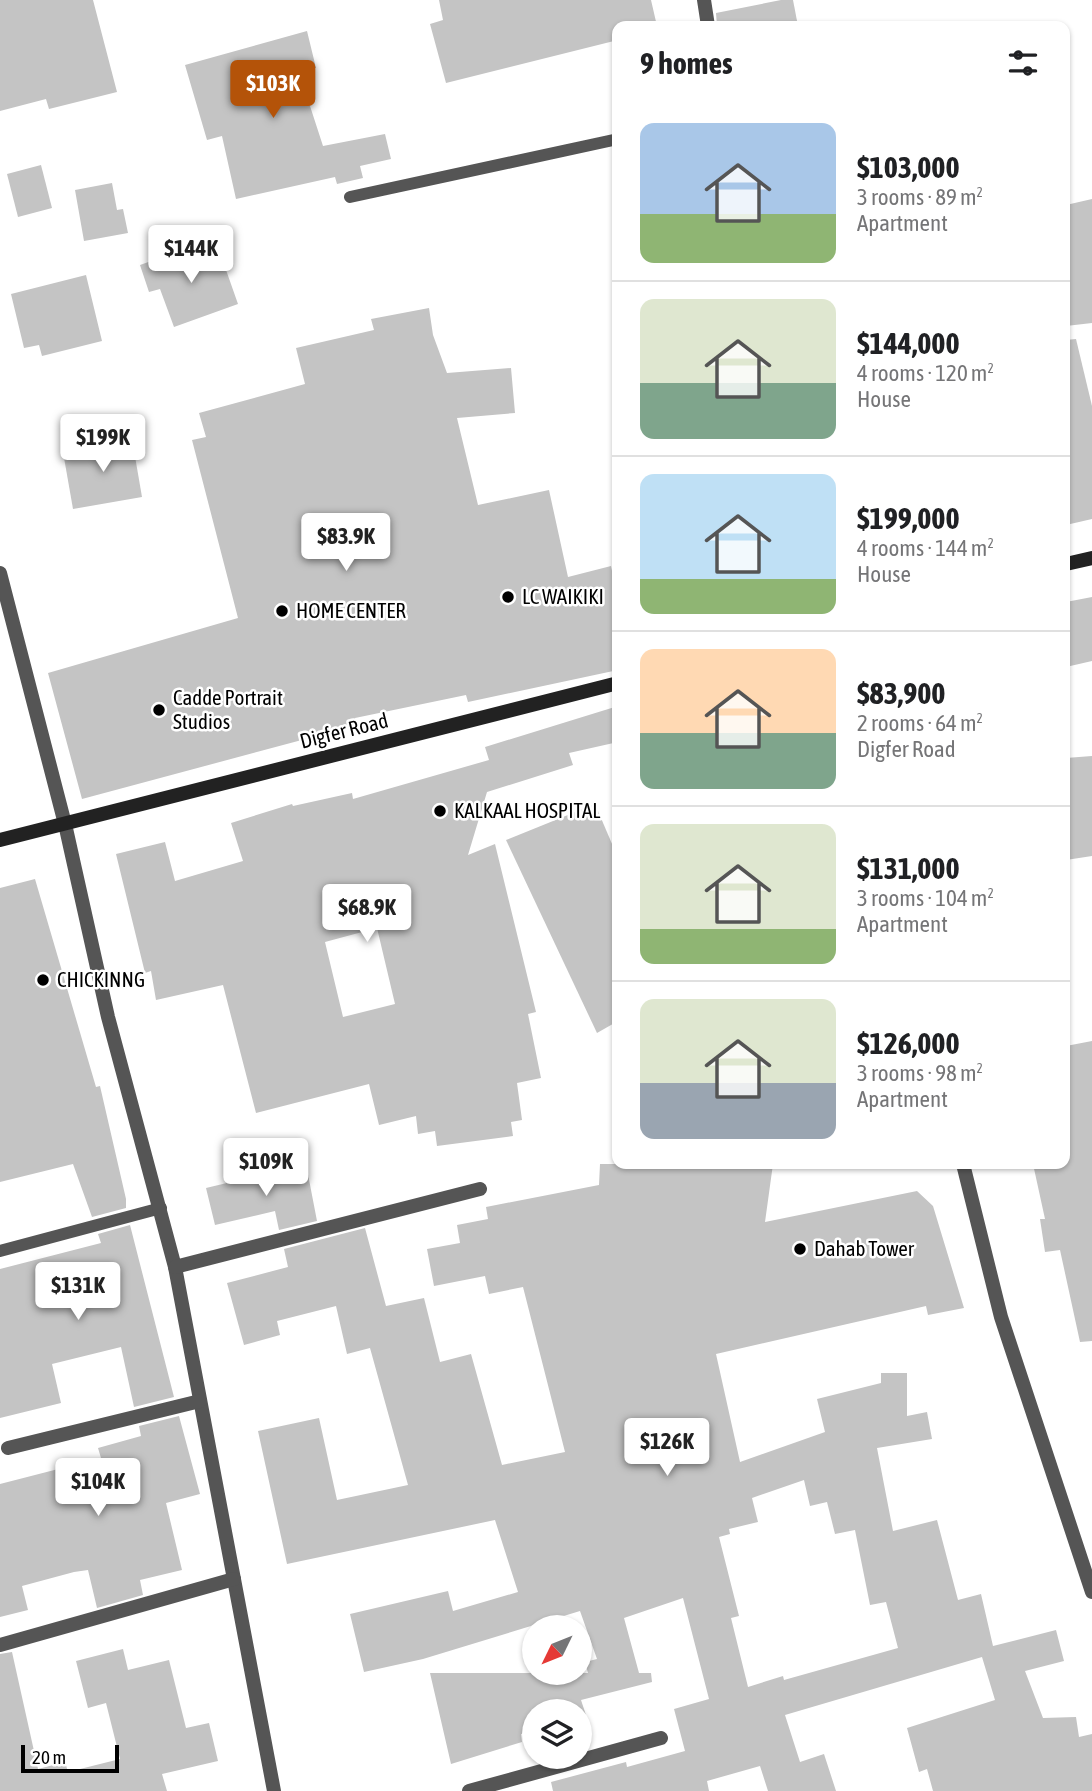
<!DOCTYPE html>
<meta charset="utf-8">
<style>
:root{--surface:#fff;--page:#f6f6f6;--text:#202124;--muted:#757577;--line:#e0e0e0;--accent:#b45309}
body{margin:0;font-family:"Asap Condensed",sans-serif;background:var(--page);color:var(--text);height:100vh;display:flex;flex-direction:column;font-size:26px;white-space:nowrap}
*{box-sizing:border-box;margin:0}
p{font-size:23px;color:var(--muted)}
.icon{flex:none;width:38px;height:38px;fill:none;stroke:currentColor;stroke-width:2;stroke-linecap:round;stroke-linejoin:round}
.map{position:relative;flex:1;overflow:hidden}
.side{position:absolute;left:612px;top:21px;width:458px;height:1148px;display:flex;flex-direction:column;background:var(--surface);border-radius:14px;box-shadow:0 2px 5px #0004}
.side>*{flex:none}
.needle{width:46px;rotate:227deg}
.tools{position:absolute;left:522px;top:1615px;display:grid;gap:14px}
.tools a{display:grid;place-items:center;width:70px;height:70px;border-radius:50%;background:var(--surface);box-shadow:0 2px 5px #0004;font-size:35px}
.scale{position:absolute;left:21px;bottom:18px;width:98px;box-sizing:border-box;padding-left:7px;border:4px solid #000;border-top:0;font-size:19px;line-height:24px;white-space:nowrap;color:#000;-webkit-text-stroke:5px #fff;paint-order:stroke}
.price{position:absolute;translate:-50% -60px;padding:0 16px;border-radius:7px;background:#fff;color:#222;font-size:23px;line-height:46px;filter:drop-shadow(0 2px 4px #0008)}
.price::after{content:'';position:absolute;left:50%;top:42px;width:21px;height:16px;margin-left:-10px;background:inherit;clip-path:polygon(0 0,100% 0,50% 100%)}
.price.current{background:var(--accent);color:#fff}
ul{padding:0;list-style:none}
li{display:flex;align-items:center;gap:21px;height:175px;padding:0 28px}
li+li{border-top:2px solid var(--line)}
li span{display:grid;place-items:center;flex:none;width:196px;height:140px;border-radius:14px;color:#555}
li>.icon{margin-inline-start:auto}
span .icon{width:84px;height:84px;fill:#fffc;stroke-width:1}
li b{font-size:30px}
h2{display:flex;justify-content:space-between;align-items:center;height:84px;padding:0 28px;font-size:30px}
.map>svg:first-child{display:block}
.building{fill:#c4c4c4;fill-rule:evenodd}
.lines{fill:none;stroke-linecap:round;stroke-linejoin:round}
.lane{stroke:#555;stroke-width:12}
.street{stroke:#555;stroke-width:14}
.secondary{stroke:#222;stroke-width:14}
.poi-dot{fill:#000;stroke:#fff;stroke-width:2.5}
.labels{text-anchor:middle;stroke-width:5;stroke-linejoin:round;paint-order:stroke}
.poi-label{font-size:21px;fill:#000;stroke:#fff;text-anchor:start}
.street-label{font-size:21px;fill:#000;stroke:#fff}
</style>
<div class="map">
<svg width="1092" height="1791" viewBox="0 0 1092 1791">
<rect width="100%" height="100%" fill="#fff"/>
<g class="building">
<path d="M0 0H93L117 92 49 109 46 99 0 111Z"/>
<path d="M439 0H651L657 26H618V40L446 83 430 24 443 20Z"/>
<path d="M781 0H793L798 26H717L716 13Z"/>
<path d="M307 31 316 68 298 69 323 146 385 134 391 159 360 166 363 178 337 184 335 177 236 199 222 136 207 140 185 65Z"/>
<path d="M41 165 52 208 18 217 7 174Z"/>
<path d="M112 183 117 210 123 209 128 233 84 241 75 190Z"/>
<path d="M1092 199V323L1066 326V205Z"/>
<path d="M185 249 189 260 219 250 238 304 174 327 160 289 149 292 140 265Z"/>
<path d="M86 275 102 341 42 356 39 345 24 348 11 294Z"/>
<path d="M429 308 433 335 447 373 511 368 515 413 457 418 478 505 549 490 568 577 611 566 618 600V670L468 702 466 695 355 718 356 723 298 741 82 799 48 673 238 618 192 440 206 437 199 413 305 384 296 348 374 330 371 319Z"/>
<path d="M1076 339 1092 406V519L1066 525V340Z"/>
<path d="M132 439 142 497 73 509 63 452Z"/>
<path d="M1092 597V661L1066 667V602Z"/>
<path d="M618 706V742L569 753 573 765 487 792 468 855 495 844 536 1012 528 1014 541 1078 517 1083 522 1120 511 1122 513 1136 437 1146 435 1131 418 1134 416 1116 379 1125 369 1084 256 1113 223 985 156 1000 151 971 145 973 116 854 165 842 175 881 243 861 231 823 292 804 293 806 352 793 353 799 489 760 485 747ZM377 928 395 1004 343 1017 325 942Z"/>
<path d="M1092 756V856L1066 860V758Z"/>
<path d="M595 804 618 858V1021L597 1033 506 840Z"/>
<path d="M35 879 96 1087 100 1086 126 1199V1208L92 1217 73 1164 0 1182V888Z"/>
<path d="M1092 1041V1341L1080 1342 1060 1250 1045 1252 1040 1219H1045L1033 1164H1066V1046Z"/>
<path d="M306 1164 317 1221 279 1230 275 1211 215 1225 206 1188Z"/>
<path d="M600 1164H773L765 1222 917 1191 933 1206 964 1308 928 1315 926 1306 716 1354 740 1462 825 1432 817 1399 881 1383V1373H907V1416L927 1412 932 1439 877 1448 893 1531 937 1520 958 1600 981 1594 993 1646 1056 1630 1064 1661 1025 1671 1043 1718 1076 1717 1079 1737 1092 1734V1791H933L927 1769 919 1772 907 1728 995 1700 982 1657 785 1715 800 1762 824 1754 836 1791H768L760 1766 707 1781 709 1791H553L551 1782 626 1762 627 1767 685 1751 674 1709 709 1699 683 1598 624 1618 639 1673H651L652 1682 581 1700 588 1721 579 1723V1712H534V1732L521 1734 522 1742 451 1764 430 1673H588L585 1662 597 1659 580 1611 423 1659 364 1672 350 1614 448 1591 453 1611 518 1592 495 1520 287 1564 258 1431 319 1418 337 1500 408 1485 370 1348 347 1354 336 1306 277 1321 280 1335 244 1345 227 1283 288 1267 284 1249 365 1228 386 1306 424 1298 440 1362 471 1354 502 1465 565 1452 523 1287 489 1294 485 1276 434 1286 427 1249 460 1243 457 1225 488 1219 486 1207 599 1185ZM804 1480 810 1506 827 1502 835 1534 855 1530 870 1605 886 1602 898 1648 784 1680 783 1676 748 1687 731 1618 739 1616 719 1537 730 1534 729 1529 758 1522 752 1498Z"/>
<path d="M130 1225 174 1397 134 1407 121 1347 52 1364 61 1403 0 1418V1269L101 1243 98 1234Z"/>
<path d="M179 1416 200 1494 166 1503 182 1570 140 1580 143 1595 97 1608 88 1570 74 1572 22 1586 28 1610 0 1617V1484L101 1458 98 1448 141 1436 139 1426Z"/>
<path d="M123 1649 128 1670 169 1660 186 1728 209 1723 218 1761 162 1774 167 1791H0V1654L12 1652 38 1769 65 1762 68 1772 120 1759 106 1703 88 1708 76 1661Z"/>
</g>
<g class="lines">
<g class="lane">
<path d="M350 197 618 139"/>
<path d="M0 1251 161 1208"/>
</g>
<g class="street">
<path d="M704 0 708 26"/>
<path d="M0 573 65 824 108 1017 175 1267 274 1791"/>
<path d="M963 1164 1001 1317 1092 1592"/>
<path d="M175 1267 480 1189"/>
<path d="M8 1448 200 1401"/>
<path d="M0 1645 234 1579"/>
<path d="M469 1791 661 1738"/>
</g>
<g class="secondary">
<path d="M1066 564 1092 558"/>
<path d="M0 840 618 683"/>
</g>
</g>
<g class="poi-dot">
<circle cx="508" cy="597" r="7"/>
<circle cx="282" cy="611" r="7"/>
<circle cx="159" cy="710" r="7"/>
<circle cx="440" cy="811" r="7"/>
<circle cx="43" cy="980" r="7"/>
<circle cx="800" cy="1249" r="7"/>
</g>
<g class="labels">
<g class="poi-label">
<text x="522" y="604">LC WAIKIKI</text>
<text x="296" y="618">HOME CENTER</text>
<text x="173" y="705">Cadde Portrait<tspan x="173" dy="24">Studios</tspan></text>
<text x="454" y="818">KALKAAL HOSPITAL</text>
<text x="57" y="987">CHICKINNG</text>
<text x="814" y="1256">Dahab Tower</text>
</g>
<g class="street-label">
<text transform="translate(344 731) rotate(-14)" y="7">Digfer Road</text>
</g>
</g>
</svg>
<div class="tools">
<a><svg class="needle" viewBox="-14 -14 28 28"><path d="M0-13l5 13h-10z" fill="#e53935"/><path d="M0 13l5-13h-10z" fill="#757577"/></svg></a>
<a><svg class="icon" aria-label="layers" viewBox="0 0 24 24"><path d="M12 4l9 5-9 5-9-5zM3 14l9 5 9-5"/></svg></a>
</div>
<div class="scale">20 m</div>
<b class="price current" style="left:273px;top:120px">$103K</b>
<b class="price" style="left:191px;top:285px">$144K</b>
<b class="price" style="left:103px;top:474px">$199K</b>
<b class="price" style="left:346px;top:573px">$83.9K</b>
<b class="price" style="left:367px;top:944px">$68.9K</b>
<b class="price" style="left:266px;top:1198px">$109K</b>
<b class="price" style="left:78px;top:1322px">$131K</b>
<b class="price" style="left:667px;top:1478px">$126K</b>
<b class="price" style="left:98px;top:1518px">$104K</b>
<section class="side">
<h2>9 homes<svg class="icon" aria-label="filters" viewBox="0 0 24 24"><path d="M4 7h16M4 17h16"/><circle cx="9" cy="7" r="2"/><circle cx="15" cy="17" r="2"/></svg></h2>
<ul>
<li><span style="background:linear-gradient(#a9c7e8 65%,#8fb573 0)"><svg class="icon" aria-label="home" viewBox="0 0 24 24"><path d="M3 11l9-7 9 7M6 9v11h12V9"/></svg></span><div><b>$103,000</b><p>3 rooms · 89 m²</p><p>Apartment</p></div></li>
<li><span style="background:linear-gradient(#dfe7d0 60%,#7fa58c 0)"><svg class="icon" aria-label="home" viewBox="0 0 24 24"><path d="M3 11l9-7 9 7M6 9v11h12V9"/></svg></span><div><b>$144,000</b><p>4 rooms · 120 m²</p><p>House</p></div></li>
<li><span style="background:linear-gradient(#bfe0f5 75%,#8fb573 0)"><svg class="icon" aria-label="home" viewBox="0 0 24 24"><path d="M3 11l9-7 9 7M6 9v11h12V9"/></svg></span><div><b>$199,000</b><p>4 rooms · 144 m²</p><p>House</p></div></li>
<li><span style="background:linear-gradient(#ffd9b3 60%,#7fa58c 0)"><svg class="icon" aria-label="home" viewBox="0 0 24 24"><path d="M3 11l9-7 9 7M6 9v11h12V9"/></svg></span><div><b>$83,900</b><p>2 rooms · 64 m²</p><p>Digfer Road</p></div></li>
<li><span style="background:linear-gradient(#dfe7d0 75%,#8fb573 0)"><svg class="icon" aria-label="home" viewBox="0 0 24 24"><path d="M3 11l9-7 9 7M6 9v11h12V9"/></svg></span><div><b>$131,000</b><p>3 rooms · 104 m²</p><p>Apartment</p></div></li>
<li><span style="background:linear-gradient(#dfe7d0 60%,#9aa5b1 0)"><svg class="icon" aria-label="home" viewBox="0 0 24 24"><path d="M3 11l9-7 9 7M6 9v11h12V9"/></svg></span><div><b>$126,000</b><p>3 rooms · 98 m²</p><p>Apartment</p></div></li>
</ul>
</section>
</div>
